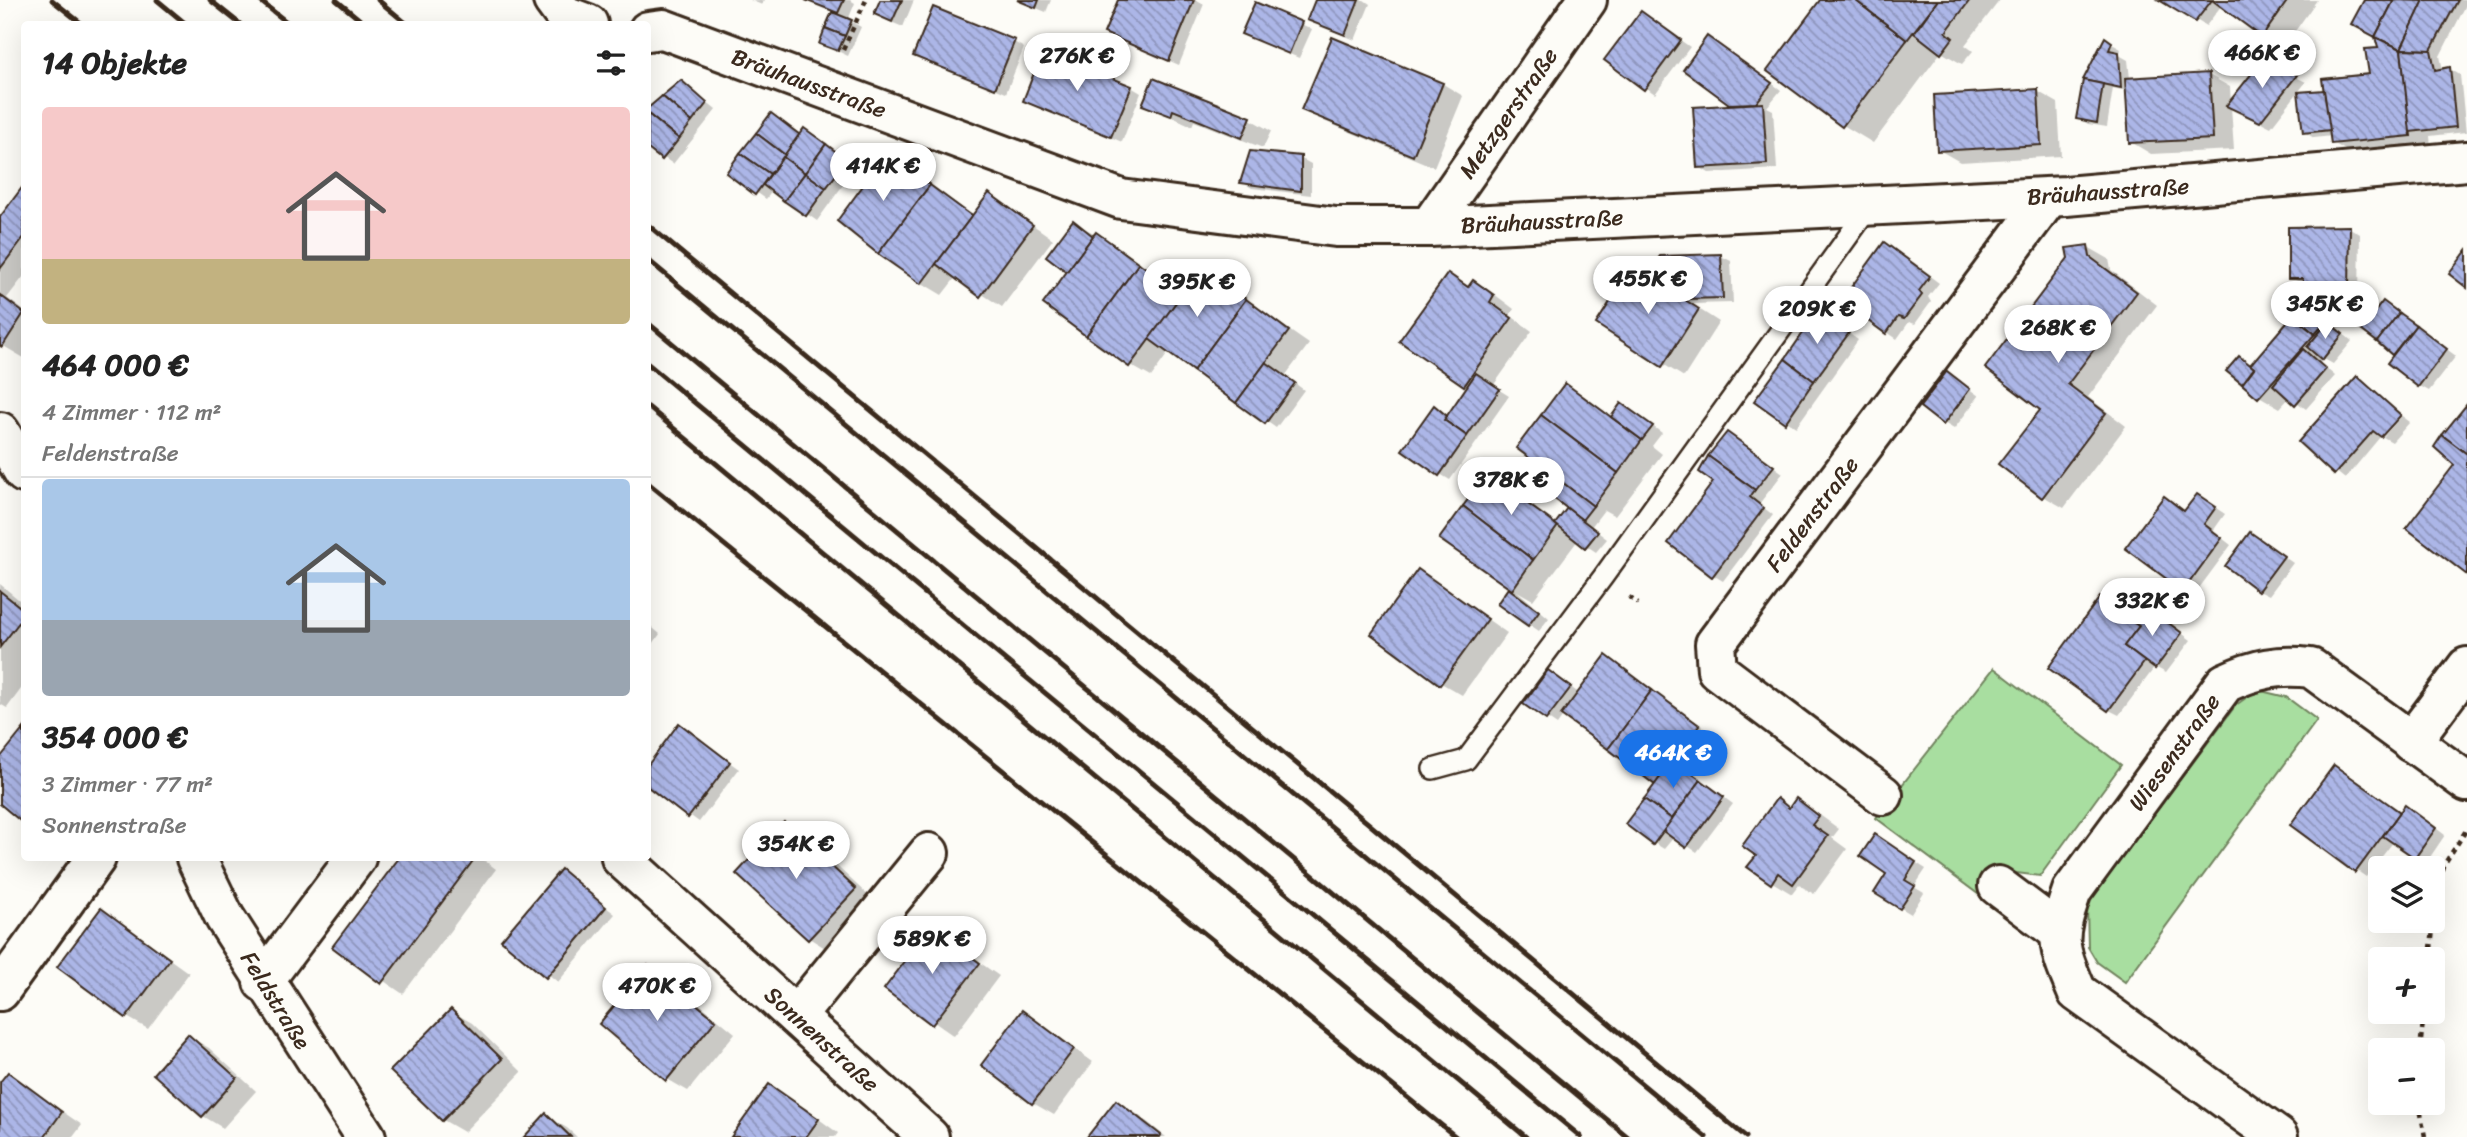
<!DOCTYPE html>
<html lang="de">
<meta charset="utf-8">
<style>
:root{--surface:#fff;--page:#f2f2f2;--text:#222;--muted:#767676;--line:#e0e0e0;--accent:#1a73e8}
body{margin:0;font-family:Sriracha,sans-serif;background:var(--page);color:var(--text);height:100vh;display:flex;flex-direction:column;font-size:26px;white-space:nowrap}
*{box-sizing:border-box;margin:0}
p{font-size:23px;color:var(--muted)}
.icon{flex:none;width:38px;height:38px;fill:none;stroke:currentColor;stroke-width:2;stroke-linecap:round;stroke-linejoin:round}
.map{position:relative;flex:1;overflow:hidden}
.panel{position:absolute;left:21px;top:21px;width:630px;height:840px;display:flex;flex-direction:column;background:var(--surface);border-radius:7px;box-shadow:0 7px 28px #0002}
.panel>*{flex:none}
.fabs{position:absolute;left:2368px;top:856px;display:grid;gap:14px}
.fabs a{display:grid;place-items:center;width:77px;height:77px;border-radius:7px;background:var(--surface);box-shadow:0 7px 28px #0002;font-size:35px}
.price{position:absolute;translate:-50% -60px;padding:0 16px;border-radius:24px;background:#fff;color:#222;font-size:23px;line-height:46px;filter:drop-shadow(0 2px 4px #0008)}
.price::after{content:'';position:absolute;left:50%;top:42px;width:21px;height:16px;margin-left:-10px;background:inherit;clip-path:polygon(0 0,100% 0,50% 100%)}
.price.active{background:var(--accent);color:#fff}
ul{padding:0;list-style:none}
li{display:grid;align-content:center;gap:14px;height:371px;padding:0 21px}
li+li{border-top:2px solid var(--line)}
li span{display:grid;place-items:center;height:217px;border-radius:7px;color:#555}
li>.icon{margin-inline-start:auto}
span .icon{width:126px;height:126px;fill:#fffc;stroke-width:1}
li b{font-size:30px}
h2{display:flex;justify-content:space-between;align-items:center;height:84px;padding:0 21px;font-size:30px}
.map>svg:first-child{display:block}
.green{fill:#a8dea0;stroke:#72845f;stroke-width:2}
.shadow{fill:#0003}
.building{fill:url(#building-back-hatch);stroke:#3b2a1e;stroke-width:2}
.lines{fill:none;stroke-linecap:round;stroke-linejoin:round}
.lane-casing{stroke:#3b2a1e;stroke-width:24}
.street-casing{stroke:#3b2a1e;stroke-width:44}
.path{stroke:#3b2a1e;stroke-width:4.5;stroke-dasharray:5 5;stroke-linecap:butt}
.lane{stroke:#fdfcf7;stroke-width:19}
.street{stroke:#fdfcf7;stroke-width:38}
.rail{stroke:#3b2a1e;stroke-width:5}
.labels{text-anchor:middle;stroke-width:7;stroke-linejoin:round;paint-order:stroke}
.street-label{font-size:23px;fill:#3b2a1e;stroke:#fdfcf7}
</style>
<div class="map">
<svg width="2467" height="1137" viewBox="0 0 2467 1137">
<defs>
<pattern id="building-back-hatch" width="6" height="6" patternUnits="userSpaceOnUse" patternTransform="scale(1.75)"><rect width="6" height="6" fill="#acb6e7"/><path d="M-1 5l2 2M0 0l6 6M5-1l2 2" fill="none" stroke="#8d94bb"/></pattern>
</defs>
<rect width="100%" height="100%" fill="#fdfcf7"/>
<filter id="ink" filterUnits="userSpaceOnUse"><feTurbulence type="fractalNoise" baseFrequency=".0143" numOctaves="2"/><feDisplacementMap in="SourceGraphic" scale="14" xChannelSelector="R" yChannelSelector="G"/><feConvolveMatrix kernelMatrix="1 2 1 2 8 2 1 2 1" color-interpolation-filters="sRGB"/></filter>
<g filter="url(#ink)">
<g class="green">
<path d="M1994 668 2121 765 2040 876 2001 871 1982 897 1876 818Z"/>
<path d="M2257 690 2286 697 2317 720 2125 982 2097 962 2088 947 2087 904 2236 705Z"/>
</g>
<g class="shadow">
<path d="M750 0H764L762 5Z"/>
<path d="M807 0H850L855 3 848 20 861 27 848 56 821 43 834 12Z"/>
<path d="M882 0H914L903 27 886 20Z"/>
<path d="M1017 0H1051L1046 12Z"/>
<path d="M1119 0H1197L1204 4 1179 65 1106 33Z"/>
<path d="M1317 0H1364L1370 4 1355 40 1319 25Z"/>
<path d="M1822 0H2000L1965 45 1973 51 1962 64 1941 52 1873 143 1843 125Z"/>
<path d="M2162 0H2317L2284 47 2221 6 2206 26Z"/>
<path d="M2366 0H2418L2424 3 2426 0H2464L2467 3 2440 56 2443 70 2450 69 2460 75 2466 132 2430 136 2431 147 2354 155 2333 143 2332 136 2314 138 2304 132 2326 91 2371 76 2380 50Z"/>
<path d="M1256 4 1312 29 1299 58 1254 39Z"/>
<path d="M1642 13 1690 47 1655 94 1607 60Z"/>
<path d="M1333 39 1443 84 1463 96 1434 167 1324 121 1304 109Z"/>
<path d="M2105 40 2121 49 2119 55 2128 60 2130 79 2209 75 2230 87 2231 103 2264 61 2306 82 2271 127 2231 107 2234 150 2151 154 2131 142 2128 91 2113 88 2107 127 2088 124 2078 118Z"/>
<path d="M1014 42 1024 48 1006 93 915 55Z"/>
<path d="M1718 44 1781 90 1767 107 1773 110 1777 169 1709 173 1699 167 1733 106 1685 70Z"/>
<path d="M681 82 716 110 673 164 648 147V111Z"/>
<path d="M1131 87 1141 93 1122 142 1025 100Z"/>
<path d="M2037 91 2058 103 2061 156 1960 162 1939 150Z"/>
<path d="M1144 104 1250 119 1271 131 1263 148 1194 121 1192 126Z"/>
<path d="M771 115 801 136H814L856 167 817 221 773 190 766 199 728 172Z"/>
<path d="M888 155 974 216 990 195 1053 239 1002 307 956 277 942 295 922 283Z"/>
<path d="M1300 158 1311 164V195L1252 188 1242 182Z"/>
<path d="M24 188V276L7 298 24 311V358L0 344V220Z"/>
<path d="M1073 222 1117 246 1184 295 1203 270 1309 344 1285 376 1304 390 1276 428 1169 352 1151 377 1130 365 1069 271Z"/>
<path d="M2350 228 2360 234 2359 296 2337 321 2339 324 2336 328 2352 341 2333 364 2324 359 2320 363 2335 376 2306 409 2290 397 2280 408 2259 396 2251 366 2293 318 2303 321 2290 311 2304 294 2305 284 2290 278Z"/>
<path d="M2088 247 2109 259 2111 270 2157 305 2088 397 2126 426 2064 508 2043 496 2042 410Z"/>
<path d="M1895 250 1939 283 1928 297 1931 302 1915 324 1909 322 1897 339 1843 301Z"/>
<path d="M1721 256 1731 261 1733 303 1691 304 1719 322 1684 377 1598 324 1648 277 1660 257Z"/>
<path d="M1449 275 1470 287 1473 282 1494 294 1514 309 1510 315 1532 331 1493 386 1509 396 1450 480 1440 474 1434 408 1449 417 1469 387 1465 385Z"/>
<path d="M2384 303 2456 356 2429 391 2418 385 2395 354 2363 330Z"/>
<path d="M1829 319 1858 340 1796 427 1786 421Z"/>
<path d="M2357 379 2400 413 2345 479 2300 442Z"/>
<path d="M1957 380 1979 396 1954 429 1944 423Z"/>
<path d="M1565 385 1613 417 1632 411 1662 433 1652 446 1662 454 1615 516 1604 510 1591 527 1607 539 1596 552 1578 540 1533 600 1517 591 1549 618 1539 631 1499 604 1511 587 1487 476 1557 524 1569 508 1564 482Z"/>
<path d="M2402 416 2410 422 2392 442 2383 437Z"/>
<path d="M1728 434 1783 473 1759 504 1773 515 1723 581 1713 575 1715 482Z"/>
<path d="M2207 502 2225 514 2213 531 2231 545 2194 595 2128 548Z"/>
<path d="M2260 540 2293 563 2269 595 2259 590Z"/>
<path d="M1419 571 1507 633 1462 695 1441 683Z"/>
<path d="M0 584 24 604V685L7 708 0 704Z"/>
<path d="M2157 615 2191 640 2166 673 2155 667 2119 715 2109 710 2135 624Z"/>
<path d="M648 624 660 634 648 651Z"/>
<path d="M1606 658 1719 738 1692 774 1733 804 1697 852 1674 837 1664 849 1654 843 1657 784 1564 715 1557 725 1525 703 1558 678 1580 694Z"/>
<path d="M679 726 739 769 699 822 648 785V768Z"/>
<path d="M24 730V822L0 802V760Z"/>
<path d="M2344 773 2401 814 2416 813 2445 835 2426 863 2394 841 2366 877 2292 825Z"/>
<path d="M1777 800 1791 808 1796 801 1817 813 1839 829 1832 838 1847 849 1814 894 1799 885 1792 894 1772 882Z"/>
<path d="M785 825 806 837 875 902 830 951 809 938Z"/>
<path d="M1885 843 1926 869 1914 887 1924 893 1911 914 1901 908 1888 873Z"/>
<path d="M401 858H481L496 869 403 994 334 947Z"/>
<path d="M561 872 615 914 558 982 504 940Z"/>
<path d="M101 910 189 973 148 1029 127 1017Z"/>
<path d="M932 929 999 976 954 1036 887 989Z"/>
<path d="M649 967 669 979 735 1033 688 1091 667 1079Z"/>
<path d="M451 1011 472 1023 522 1072 464 1132 443 1120Z"/>
<path d="M1023 1012 1093 1062 1054 1115 1033 1103Z"/>
<path d="M188 1036 209 1048 256 1091 223 1128 203 1116Z"/>
<path d="M8 1074 82 1125 73 1137H0V1085Z"/>
<path d="M770 1086 790 1098 838 1133 835 1137H733Z"/>
<path d="M1116 1102 1137 1114 1166 1137H1089Z"/>
<path d="M546 1116 567 1128 577 1137H527Z"/>
</g>
<g class="building">
<path d="M805 0H844L838 13Z"/>
<path d="M880 0H902L892 22 874 14Z"/>
<path d="M1017 0H1039L1036 8Z"/>
<path d="M1118 0H1194L1169 61 1104 33Z"/>
<path d="M1315 0H1359L1345 35 1307 20Z"/>
<path d="M1820 0H1855L1907 40 1842 127 1767 71Z"/>
<path d="M1855 0H1938L1907 40Z"/>
<path d="M1938 0H1970L1946 32 1953 38 1941 54 1914 33Z"/>
<path d="M2159 0H2212L2195 22Z"/>
<path d="M2212 0H2288L2262 37Z"/>
<path d="M2364 0H2394L2375 37 2351 24Z"/>
<path d="M2394 0 2424 1 2401 49 2375 37Z"/>
<path d="M2458 0 2431 50 2401 49 2424 0Z"/>
<path d="M1255 2 1302 22 1289 54 1241 34Z"/>
<path d="M933 7 1015 40 995 89 913 56Z"/>
<path d="M1641 11 1681 40 1644 90 1604 60Z"/>
<path d="M832 12 852 20 845 36 825 28Z"/>
<path d="M825 28 845 36 838 51 819 44Z"/>
<path d="M1707 36 1772 83 1756 103 1729 104 1683 70Z"/>
<path d="M1332 37 1443 83 1413 156 1301 110Z"/>
<path d="M2105 37 2112 42 2109 50 2119 52 2121 88 2083 80Z"/>
<path d="M2375 37 2401 49 2411 136 2331 144 2322 79 2369 74 2365 49 2378 48Z"/>
<path d="M2401 49 2431 50 2435 70 2450 67 2456 127 2410 132Z"/>
<path d="M1043 50 1132 86 1111 137 1023 101Z"/>
<path d="M2264 58 2297 75 2260 122 2226 106Z"/>
<path d="M2209 73 2213 139 2129 143 2125 78Z"/>
<path d="M1153 78 1251 117 1242 138 1173 110 1171 116 1142 105Z"/>
<path d="M681 80 707 103 692 122 662 96Z"/>
<path d="M2083 80 2103 84 2097 123 2076 119Z"/>
<path d="M2038 89 2041 145 1937 151 1934 95Z"/>
<path d="M2324 90 2330 130 2303 133 2298 92Z"/>
<path d="M662 96 692 122 679 139 648 114V108Z"/>
<path d="M1763 103 1767 164 1697 168 1693 107Z"/>
<path d="M771 113 800 135 785 155 756 133Z"/>
<path d="M648 114 679 139 662 160 648 149Z"/>
<path d="M804 128 826 144 805 173 783 157Z"/>
<path d="M756 133 785 155 770 174 740 153Z"/>
<path d="M826 144 847 160 826 188 805 173Z"/>
<path d="M1250 151 1301 156V191L1240 183Z"/>
<path d="M740 153 770 174 755 195 726 173Z"/>
<path d="M887 153 930 185 878 254 837 221Z"/>
<path d="M783 157 805 173 784 201 763 185Z"/>
<path d="M805 173 826 188 806 216 784 201Z"/>
<path d="M24 185V237L0 269V217Z"/>
<path d="M930 185 972 216 921 284 878 254Z"/>
<path d="M989 193 1033 225 980 297 936 264Z"/>
<path d="M1073 220 1093 236 1067 272 1046 256Z"/>
<path d="M2350 226 2349 290 2328 314 2303 294V279H2288V227Z"/>
<path d="M1096 232 1139 263 1086 336 1043 304Z"/>
<path d="M1884 242 1930 276 1919 291 1922 295 1904 319 1898 317 1886 334 1841 301Z"/>
<path d="M2088 245 2090 257 2137 292 2068 384 2106 413 2042 498 1998 464 2040 410 1985 368 2068 258 2066 248Z"/>
<path d="M2467 250V288L2449 274Z"/>
<path d="M1721 254 1723 298 1685 299 1647 275 1660 256Z"/>
<path d="M1139 263 1182 295 1129 367 1086 336Z"/>
<path d="M1633 266 1699 309 1662 367 1596 324Z"/>
<path d="M1202 267 1246 299 1193 371 1149 339Z"/>
<path d="M1448 273 1468 287 1473 280 1494 295 1490 302 1512 318 1464 386 1399 341Z"/>
<path d="M2303 294 2330 317 2315 334 2288 311Z"/>
<path d="M0 295 24 313 2 347 0 346Z"/>
<path d="M1246 299 1289 331 1236 403 1193 371Z"/>
<path d="M2383 301 2399 313 2377 342 2361 330Z"/>
<path d="M1819 310 1849 333 1814 381 1785 359Z"/>
<path d="M2399 313 2416 325 2392 355 2377 342Z"/>
<path d="M2292 316 2315 334 2258 398 2242 384 2254 368 2250 365Z"/>
<path d="M2328 322 2343 334 2322 360 2307 347Z"/>
<path d="M2416 325 2447 349 2418 387 2387 363Z"/>
<path d="M2303 349 2326 369 2295 405 2273 385Z"/>
<path d="M2239 356 2254 368 2242 384 2226 371Z"/>
<path d="M1785 359 1814 381 1785 423 1754 401Z"/>
<path d="M1266 362 1295 383 1265 424 1236 403Z"/>
<path d="M1947 371 1970 389 1943 425 1920 407Z"/>
<path d="M1476 373 1500 389 1467 436 1444 420Z"/>
<path d="M2357 376 2401 415 2381 437 2373 431 2334 475 2298 442Z"/>
<path d="M1565 383 1642 440 1618 473 1541 415Z"/>
<path d="M1621 403 1653 426 1642 440 1611 417Z"/>
<path d="M2467 404V454L2442 435Z"/>
<path d="M1434 405 1447 416 1444 420 1467 436 1439 476 1402 450Z"/>
<path d="M1541 415 1618 473 1593 506 1516 448Z"/>
<path d="M1727 432 1774 466 1755 490 1708 456Z"/>
<path d="M2442 435 2467 454V575L2406 528 2454 465 2434 447Z"/>
<path d="M1708 456 1755 490 1750 497 1764 508 1712 577 1668 543 1713 482 1699 472Z"/>
<path d="M1487 474 1558 526 1533 560 1463 506Z"/>
<path d="M1562 482 1593 506 1582 520 1551 496Z"/>
<path d="M2197 494 2216 507 2204 524 2222 538 2183 591 2125 548 2164 496 2184 511Z"/>
<path d="M1463 506 1533 560 1512 590 1439 539Z"/>
<path d="M1567 508 1598 532 1585 548 1555 524Z"/>
<path d="M2250 532 2284 556 2258 591 2225 566Z"/>
<path d="M1418 569 1488 619 1440 685 1371 634Z"/>
<path d="M1508 588 1539 611 1528 626 1497 604Z"/>
<path d="M0 591 24 610V616L0 647Z"/>
<path d="M2100 597 2139 626 2124 646 2145 661 2108 711 2048 668Z"/>
<path d="M2146 606 2182 633 2155 669 2124 646 2139 626 2134 623Z"/>
<path d="M1606 655 1652 690 1608 749 1561 715Z"/>
<path d="M1548 670 1571 687 1546 720 1523 704Z"/>
<path d="M1652 690 1699 725 1655 785 1608 749Z"/>
<path d="M679 723 730 762 688 818 648 787V765Z"/>
<path d="M24 728V824L0 804V758Z"/>
<path d="M1673 760 1701 780 1672 819 1644 799Z"/>
<path d="M2334 765 2400 812 2355 873 2290 825Z"/>
<path d="M1701 780 1724 797 1686 848 1663 831Z"/>
<path d="M1777 798 1789 808 1796 798 1819 816 1812 825 1828 836 1793 884 1778 873 1771 884 1747 867 1756 856 1742 846Z"/>
<path d="M1644 799 1672 819 1653 845 1625 824Z"/>
<path d="M2405 805 2436 828 2415 858 2383 836Z"/>
<path d="M784 822 856 889 808 940 736 874Z"/>
<path d="M1875 834 1916 862 1905 880 1915 886 1900 909 1874 893 1886 874 1860 856Z"/>
<path d="M399 858H475L381 984 332 947Z"/>
<path d="M561 869 606 907 546 978 501 940Z"/>
<path d="M101 908 170 959 126 1018 57 967Z"/>
<path d="M931 927 980 963 932 1025 884 989Z"/>
<path d="M648 965 716 1020 666 1081 599 1024Z"/>
<path d="M451 1009 502 1059 442 1121 390 1071Z"/>
<path d="M1022 1010 1074 1049 1032 1104 981 1065Z"/>
<path d="M188 1034 237 1078 202 1117 153 1074Z"/>
<path d="M8 1072 62 1112 44 1137H0V1082Z"/>
<path d="M769 1084 819 1119 806 1137H731Z"/>
<path d="M1116 1100 1161 1135 1160 1137H1087Z"/>
<path d="M546 1113 571 1137H524Z"/>
</g>
<g class="lines">
<defs>
<path id="lane" d="M1433 769 1466 760 1603 577 1870 206"/>
<g id="street">
<path d="M553 0 564 15 588 24"/>
<path d="M648 31 663 29 1121 199 1336 227H1429L2066 196 2467 161"/>
<path d="M1429 227 1587 0"/>
<path d="M0 432 24 473"/>
<path d="M2411 742 2467 667"/>
<path d="M1883 795 1717 670 1715 644 2049 197"/>
<path d="M196 858 225 918 366 1137"/>
<path d="M621 858 929 1137"/>
<path d="M1998 886 2058 931"/>
<path d="M263 982 356 858"/>
<path d="M0 991 96 858"/>
<path d="M796 1016 929 853"/>
<path d="M2278 1137 2077 992C2057 945 2055 940 2072 891L2225 683C2255 669 2278 664 2311 668L2467 782"/>
</g>
</defs>
<use href="#lane" class="lane-casing"/>
<use href="#street" class="street-casing"/>
<g class="path">
<path d="M843 50 866 0"/>
<path d="M1629 597 1638 604"/>
<path d="M2430 959 2437 888 2445 863 2467 829"/>
<path d="M2420 1050 2424 1012"/>
<path d="M2419 1102 2425 1137"/>
</g>
<use href="#lane" class="lane"/>
<use href="#street" class="street"/>
<g class="rail">
<path d="M52 0 82 24"/>
<path d="M157 0 186 24"/>
<path d="M210 0 240 24"/>
<path d="M259 0 289 24"/>
<path d="M336 0 365 24"/>
<path d="M378 0 407 24"/>
<path d="M648 225 1746 1137"/>
<path d="M648 260 1706 1137"/>
<path d="M648 323 1628 1137"/>
<path d="M648 364 1581 1137"/>
<path d="M648 407 1526 1137"/>
<path d="M648 483 1456 1137"/>
</g>
</g>
</g>
<g class="labels">
<g class="street-label">
<text transform="translate(809 83) rotate(20)" y="8">Bräuhausstraße</text>
<text transform="translate(1508 113) rotate(-55)" y="8">Metzgerstraße</text>
<text transform="translate(2108 191) rotate(-4)" y="8">Bräuhausstraße</text>
<text transform="translate(1542 221) rotate(-3)" y="8">Bräuhausstraße</text>
<text transform="translate(1812 514) rotate(-53)" y="8">Feldenstraße</text>
<text transform="translate(2174 752) rotate(-54)" y="8">Wiesenstraße</text>
<text transform="translate(276 1000) rotate(58)" y="8">Feldstraße</text>
<text transform="translate(822 1039) rotate(42)" y="8">Sonnenstraße</text>
</g>
</g>
</svg>
<div class="fabs">
<a><svg class="icon" aria-label="layers" viewBox="0 0 24 24"><path d="M12 4l9 5-9 5-9-5zM3 14l9 5 9-5"/></svg></a>
<a>+</a>
<a>−</a>
</div>
<b class="price" style="left:2262px;top:90px">466K €</b>
<b class="price" style="left:1077px;top:93px">276K €</b>
<b class="price" style="left:883px;top:203px">414K €</b>
<b class="price" style="left:1648px;top:316px">455K €</b>
<b class="price" style="left:1197px;top:319px">395K €</b>
<b class="price" style="left:2325px;top:341px">345K €</b>
<b class="price" style="left:1817px;top:346px">209K €</b>
<b class="price" style="left:2058px;top:365px">268K €</b>
<b class="price" style="left:1511px;top:517px">378K €</b>
<b class="price" style="left:2152px;top:638px">332K €</b>
<b class="price active" style="left:1673px;top:790px">464K €</b>
<b class="price" style="left:796px;top:881px">354K €</b>
<b class="price" style="left:932px;top:976px">589K €</b>
<b class="price" style="left:657px;top:1023px">470K €</b>
<section class="panel">
<h2>14 Objekte<svg class="icon" aria-label="filters" viewBox="0 0 24 24"><path d="M4 7h16M4 17h16"/><circle cx="9" cy="7" r="2"/><circle cx="15" cy="17" r="2"/></svg></h2>
<ul>
<li><span style="background:linear-gradient(#f6c9c9 70%,#c2b280 0)"><svg class="icon" aria-label="home" viewBox="0 0 24 24"><path d="M3 11l9-7 9 7M6 9v11h12V9"/></svg></span><div><b>464 000 €</b><p>4 Zimmer · 112 m²</p><p>Feldenstraße</p></div></li>
<li><span style="background:linear-gradient(#a9c7e8 65%,#9aa5b1 0)"><svg class="icon" aria-label="home" viewBox="0 0 24 24"><path d="M3 11l9-7 9 7M6 9v11h12V9"/></svg></span><div><b>354 000 €</b><p>3 Zimmer · 77 m²</p><p>Sonnenstraße</p></div></li>
</ul>
</section>
</div>
